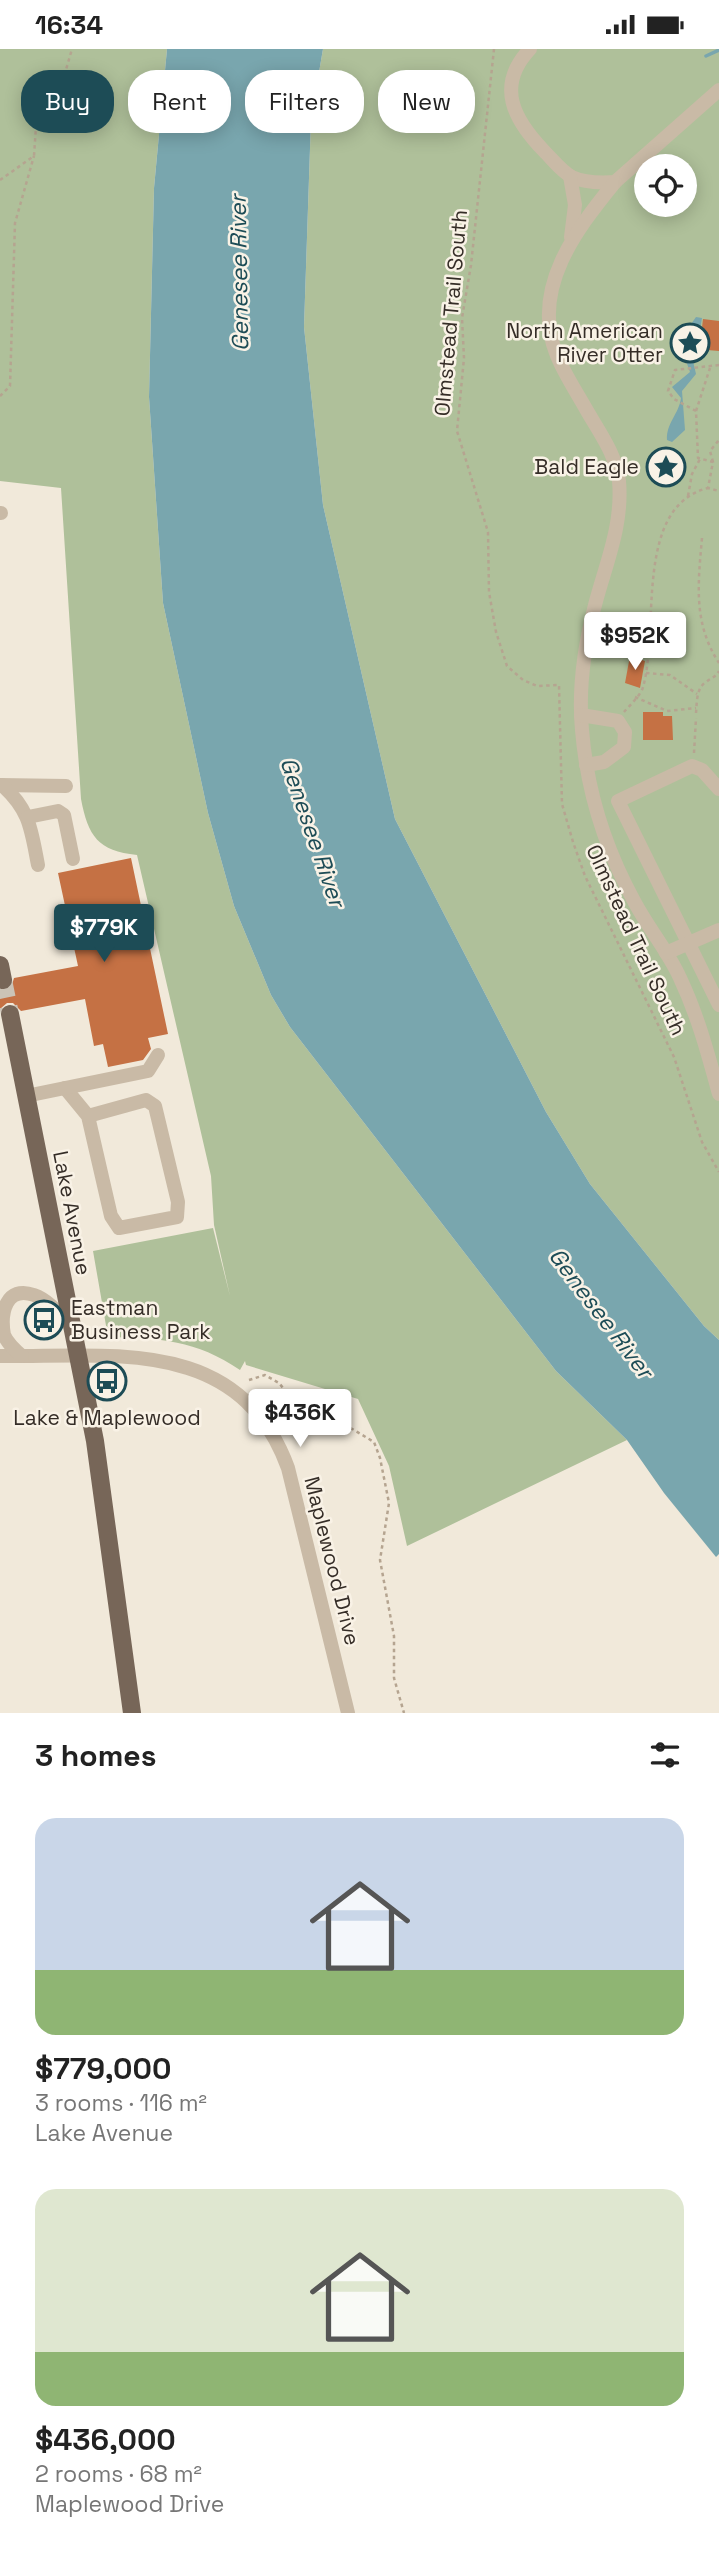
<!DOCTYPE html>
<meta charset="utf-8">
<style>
:root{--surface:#fff;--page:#f6f6f6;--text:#222;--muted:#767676;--accent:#1d4c56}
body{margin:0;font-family:"Space Grotesk",sans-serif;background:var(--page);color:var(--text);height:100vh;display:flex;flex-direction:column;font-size:26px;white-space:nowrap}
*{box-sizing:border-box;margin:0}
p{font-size:23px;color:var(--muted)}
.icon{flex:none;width:38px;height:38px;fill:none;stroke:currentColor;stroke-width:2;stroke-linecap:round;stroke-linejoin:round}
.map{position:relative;height:1664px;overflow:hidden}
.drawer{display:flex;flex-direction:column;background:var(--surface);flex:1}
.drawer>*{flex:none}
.hud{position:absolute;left:21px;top:21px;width:677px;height:63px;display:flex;gap:14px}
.buttons{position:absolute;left:634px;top:105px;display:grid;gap:14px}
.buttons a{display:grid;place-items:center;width:63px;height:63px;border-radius:50%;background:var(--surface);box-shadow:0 4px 18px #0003;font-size:35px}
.price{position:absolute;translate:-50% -60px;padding:0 16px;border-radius:7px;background:#fff;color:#222;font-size:23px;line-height:46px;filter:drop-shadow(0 2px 4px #0008)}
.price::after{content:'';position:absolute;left:50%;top:42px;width:21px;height:16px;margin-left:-10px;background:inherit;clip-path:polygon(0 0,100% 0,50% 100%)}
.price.selected{background:var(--accent);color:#fff}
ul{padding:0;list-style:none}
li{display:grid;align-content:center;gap:14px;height:371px;padding:0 35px}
li span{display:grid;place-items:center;height:217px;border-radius:21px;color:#555}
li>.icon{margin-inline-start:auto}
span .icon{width:126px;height:126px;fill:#fffc;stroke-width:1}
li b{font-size:30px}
h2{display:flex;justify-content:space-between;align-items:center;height:84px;padding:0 35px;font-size:30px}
.tag{padding:0 24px;border-radius:28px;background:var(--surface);box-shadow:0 4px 18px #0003;font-size:24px;line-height:63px}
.tag.selected{background:var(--accent);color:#fff}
.status{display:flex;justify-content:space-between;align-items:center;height:49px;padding:0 35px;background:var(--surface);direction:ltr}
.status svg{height:19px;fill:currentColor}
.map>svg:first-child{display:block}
.green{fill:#afc09a;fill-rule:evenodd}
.water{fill:#79a6ae}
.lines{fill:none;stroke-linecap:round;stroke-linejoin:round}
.stream{stroke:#79a6ae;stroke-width:3.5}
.building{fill:#c57144}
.major-tunnel{stroke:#cbc3b6;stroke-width:18;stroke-dasharray:18 9;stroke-linecap:butt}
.path{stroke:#b5a490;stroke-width:2.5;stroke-dasharray:3.5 3.5;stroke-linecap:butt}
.minor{stroke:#c9baa6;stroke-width:14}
.major{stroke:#776658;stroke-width:18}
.labels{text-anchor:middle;stroke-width:5;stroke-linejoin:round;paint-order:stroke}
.street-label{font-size:21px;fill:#352d27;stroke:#f9f2e6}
.poi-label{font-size:21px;fill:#352d27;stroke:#f9f2e6;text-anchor:end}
.water-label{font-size:23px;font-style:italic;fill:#1d4c56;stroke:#f9f2e6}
</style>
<div class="status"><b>16:34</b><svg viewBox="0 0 49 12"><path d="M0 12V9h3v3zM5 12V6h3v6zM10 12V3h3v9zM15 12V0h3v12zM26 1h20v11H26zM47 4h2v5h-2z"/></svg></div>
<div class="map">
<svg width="719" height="1664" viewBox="0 0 719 1664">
<rect width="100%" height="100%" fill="#f1e9da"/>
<g class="green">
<path d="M0 0H167L154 139 149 348 163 554 208 764 234 857 271 946 290 978 556 1322 627 1391 407 1497 389 1417 358 1350 246 1316 245 1312 240 1321C196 1291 160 1289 108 1288L93 1202 213 1179 230 1247 214 1176 211 1127 137 806C98 802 88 787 81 750L61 439 0 432Z"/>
<path d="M323 0H719V1291L704 1277 590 1135 546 1063 395 770 323 456 304 278 311 70ZM646 117H684V156H646Z"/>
</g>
<g class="water">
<path d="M167 0H323L311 70 304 278 323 456 395 770 546 1063 590 1135 704 1277 719 1291V1505L716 1508 664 1444 627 1391 556 1322 290 978 271 946 234 857 208 764 163 554 149 348 154 139Z"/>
<path d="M696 268 702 269 698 293 690 299 696 325 682 342 685 381 672 393 667 391C666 374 679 365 681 349L672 338 690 323 685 309 677 308 679 300 688 292 682 288Z"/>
</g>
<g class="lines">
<path class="stream" d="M706 7 719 1"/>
</g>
<g class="building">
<path d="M703 270 719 272V302L707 301 705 288 701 287Z"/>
<path d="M630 607 645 612 640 639 625 634Z"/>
<path d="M643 663H663V667H672L673 691H643Z"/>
<path d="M131 809 168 985 148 989 151 1000 143 1011 108 1018 103 995 94 997 85 950 21 962 13 954H7L0 960V942L11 939 14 929 78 917 58 824Z"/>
</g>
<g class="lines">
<path class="major-tunnel" d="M3 931 10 965"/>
<g class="path">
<path d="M494 0 471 216 462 269 464 309 457 382 488 483 489 543 496 583 507 617 523 631 537 637 559 636 562 755 573 793 585 827 674 1008 702 1093 719 1123"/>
<path d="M0 131 34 107 37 62 61 38 72 0"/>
<path d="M719 316 675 321 668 342 674 350 696 362 698 409 713 413 708 439 719 442"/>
<path d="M0 347 10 337 15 174 34 107"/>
<path d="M696 362 710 319"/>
<path d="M713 413 710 402 719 391"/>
<path d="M688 447 692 425 700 410"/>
<path d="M702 489C698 535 693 574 719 614"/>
<path d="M646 624 670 626 697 645"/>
<path d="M635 648 667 662 696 659"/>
<path d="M624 663C630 656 641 646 643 638 660 580 633 458 708 439"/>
<path d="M696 664C697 654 696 639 706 633 712 628 715 629 719 622"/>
<path d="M694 704 696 669"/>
<path d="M249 1331 265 1326 279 1334 293 1351 339 1372 374 1393 380 1409 389 1454 380 1511 394 1587V1629L404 1664"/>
</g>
<g class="minor">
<path d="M530 0C495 37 514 71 544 102 553 111 562 123 572 128 585 134 601 134 615 133L719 41"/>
<path d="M570 127 575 156 571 188"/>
<path d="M615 133C576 181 531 239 556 304 563 323 576 342 586 360 599 383 616 405 619 432 623 476 606 514 595 556 584 598 578 638 582 681 587 742 605 799 634 852 648 879 668 902 680 929 698 967 708 1005 719 1045"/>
<path d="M0 464H1"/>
<path d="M581 666 618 672 625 683 624 698 604 713 586 716"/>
<path d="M0 736 66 737"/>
<path d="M2 736C30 761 31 780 38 816"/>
<path d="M719 740 702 721 692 717 618 752 719 956"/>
<path d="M28 768 58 762 64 766 73 810"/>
<path d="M666 904 719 881"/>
<path d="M65 1039 88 1067 111 1167 119 1179 177 1168 178 1153 155 1057 146 1051 88 1067"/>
<path d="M26 1047 148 1022 158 1006"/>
<path d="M0 1307C114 1308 240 1287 288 1419L348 1664"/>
<path d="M22 1307C15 1301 8 1295 4 1286 0 1264 6 1236 34 1246 49 1251 61 1267 72 1278"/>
</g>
<g class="major">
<path d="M0 916 3 931"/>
<path d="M10 965 95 1392 132 1664"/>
</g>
</g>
<defs>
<symbol id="sight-ring" viewBox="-11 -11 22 22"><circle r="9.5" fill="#f9f2e6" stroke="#1d4c56" stroke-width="1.5"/><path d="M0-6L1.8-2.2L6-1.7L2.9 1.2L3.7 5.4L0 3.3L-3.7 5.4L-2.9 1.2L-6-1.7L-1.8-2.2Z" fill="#1d4c56"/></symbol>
<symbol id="bus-ring" viewBox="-11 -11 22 22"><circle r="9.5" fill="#f9f2e6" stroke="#1d4c56" stroke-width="1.5"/><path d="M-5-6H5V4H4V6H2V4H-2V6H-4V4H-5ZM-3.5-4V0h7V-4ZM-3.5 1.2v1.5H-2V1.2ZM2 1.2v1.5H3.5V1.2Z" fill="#1d4c56"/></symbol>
</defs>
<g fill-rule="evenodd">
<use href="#sight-ring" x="668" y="272" width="44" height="44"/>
<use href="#sight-ring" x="644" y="396" width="44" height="44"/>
<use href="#bus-ring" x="22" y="1249" width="44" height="44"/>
<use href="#bus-ring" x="85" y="1310" width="44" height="44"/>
</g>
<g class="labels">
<g class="street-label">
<text transform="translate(451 264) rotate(-85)" y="7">Olmstead Trail South</text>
<text transform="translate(636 891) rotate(65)" y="7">Olmstead Trail South</text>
<text transform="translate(72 1164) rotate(79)" y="7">Lake Avenue</text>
<text transform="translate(332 1512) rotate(76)" y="7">Maplewood Drive</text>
</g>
<g class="poi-label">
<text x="663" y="289">North American<tspan x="663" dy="24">River Otter</tspan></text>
<text x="639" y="425">Bald Eagle</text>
<text x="71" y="1266" text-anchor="start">Eastman<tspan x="71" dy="24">Business Park</tspan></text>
<text x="107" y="1376" text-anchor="middle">Lake &amp; Maplewood</text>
</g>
<g class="water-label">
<text transform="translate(239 224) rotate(-91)" y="8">Genesee River</text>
<text transform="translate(313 783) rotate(71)" y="8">Genesee River</text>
<text transform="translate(601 1264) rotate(53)" y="8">Genesee River</text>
</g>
</g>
</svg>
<div class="buttons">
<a><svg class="icon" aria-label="locate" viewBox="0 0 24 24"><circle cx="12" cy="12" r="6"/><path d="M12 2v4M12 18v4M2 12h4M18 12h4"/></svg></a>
</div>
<b class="price" style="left:635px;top:623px">$952K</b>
<b class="price selected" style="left:104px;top:915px">$779K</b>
<b class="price" style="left:300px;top:1400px">$436K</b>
<div class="hud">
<a class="tag selected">Buy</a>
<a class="tag">Rent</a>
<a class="tag">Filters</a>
<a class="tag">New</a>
</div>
</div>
<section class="drawer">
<h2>3 homes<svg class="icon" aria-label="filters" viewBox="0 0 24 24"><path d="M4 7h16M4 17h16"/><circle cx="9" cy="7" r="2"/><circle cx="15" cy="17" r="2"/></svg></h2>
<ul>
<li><span style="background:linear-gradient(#c9d6e8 70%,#8fb573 0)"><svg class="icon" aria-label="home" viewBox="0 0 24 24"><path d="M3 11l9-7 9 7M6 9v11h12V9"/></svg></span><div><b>$779,000</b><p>3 rooms · 116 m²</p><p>Lake Avenue</p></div></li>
<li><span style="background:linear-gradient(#dfe7d0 75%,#8fb573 0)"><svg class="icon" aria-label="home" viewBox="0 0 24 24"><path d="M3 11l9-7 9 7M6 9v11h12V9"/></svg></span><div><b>$436,000</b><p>2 rooms · 68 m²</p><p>Maplewood Drive</p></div></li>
</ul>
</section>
